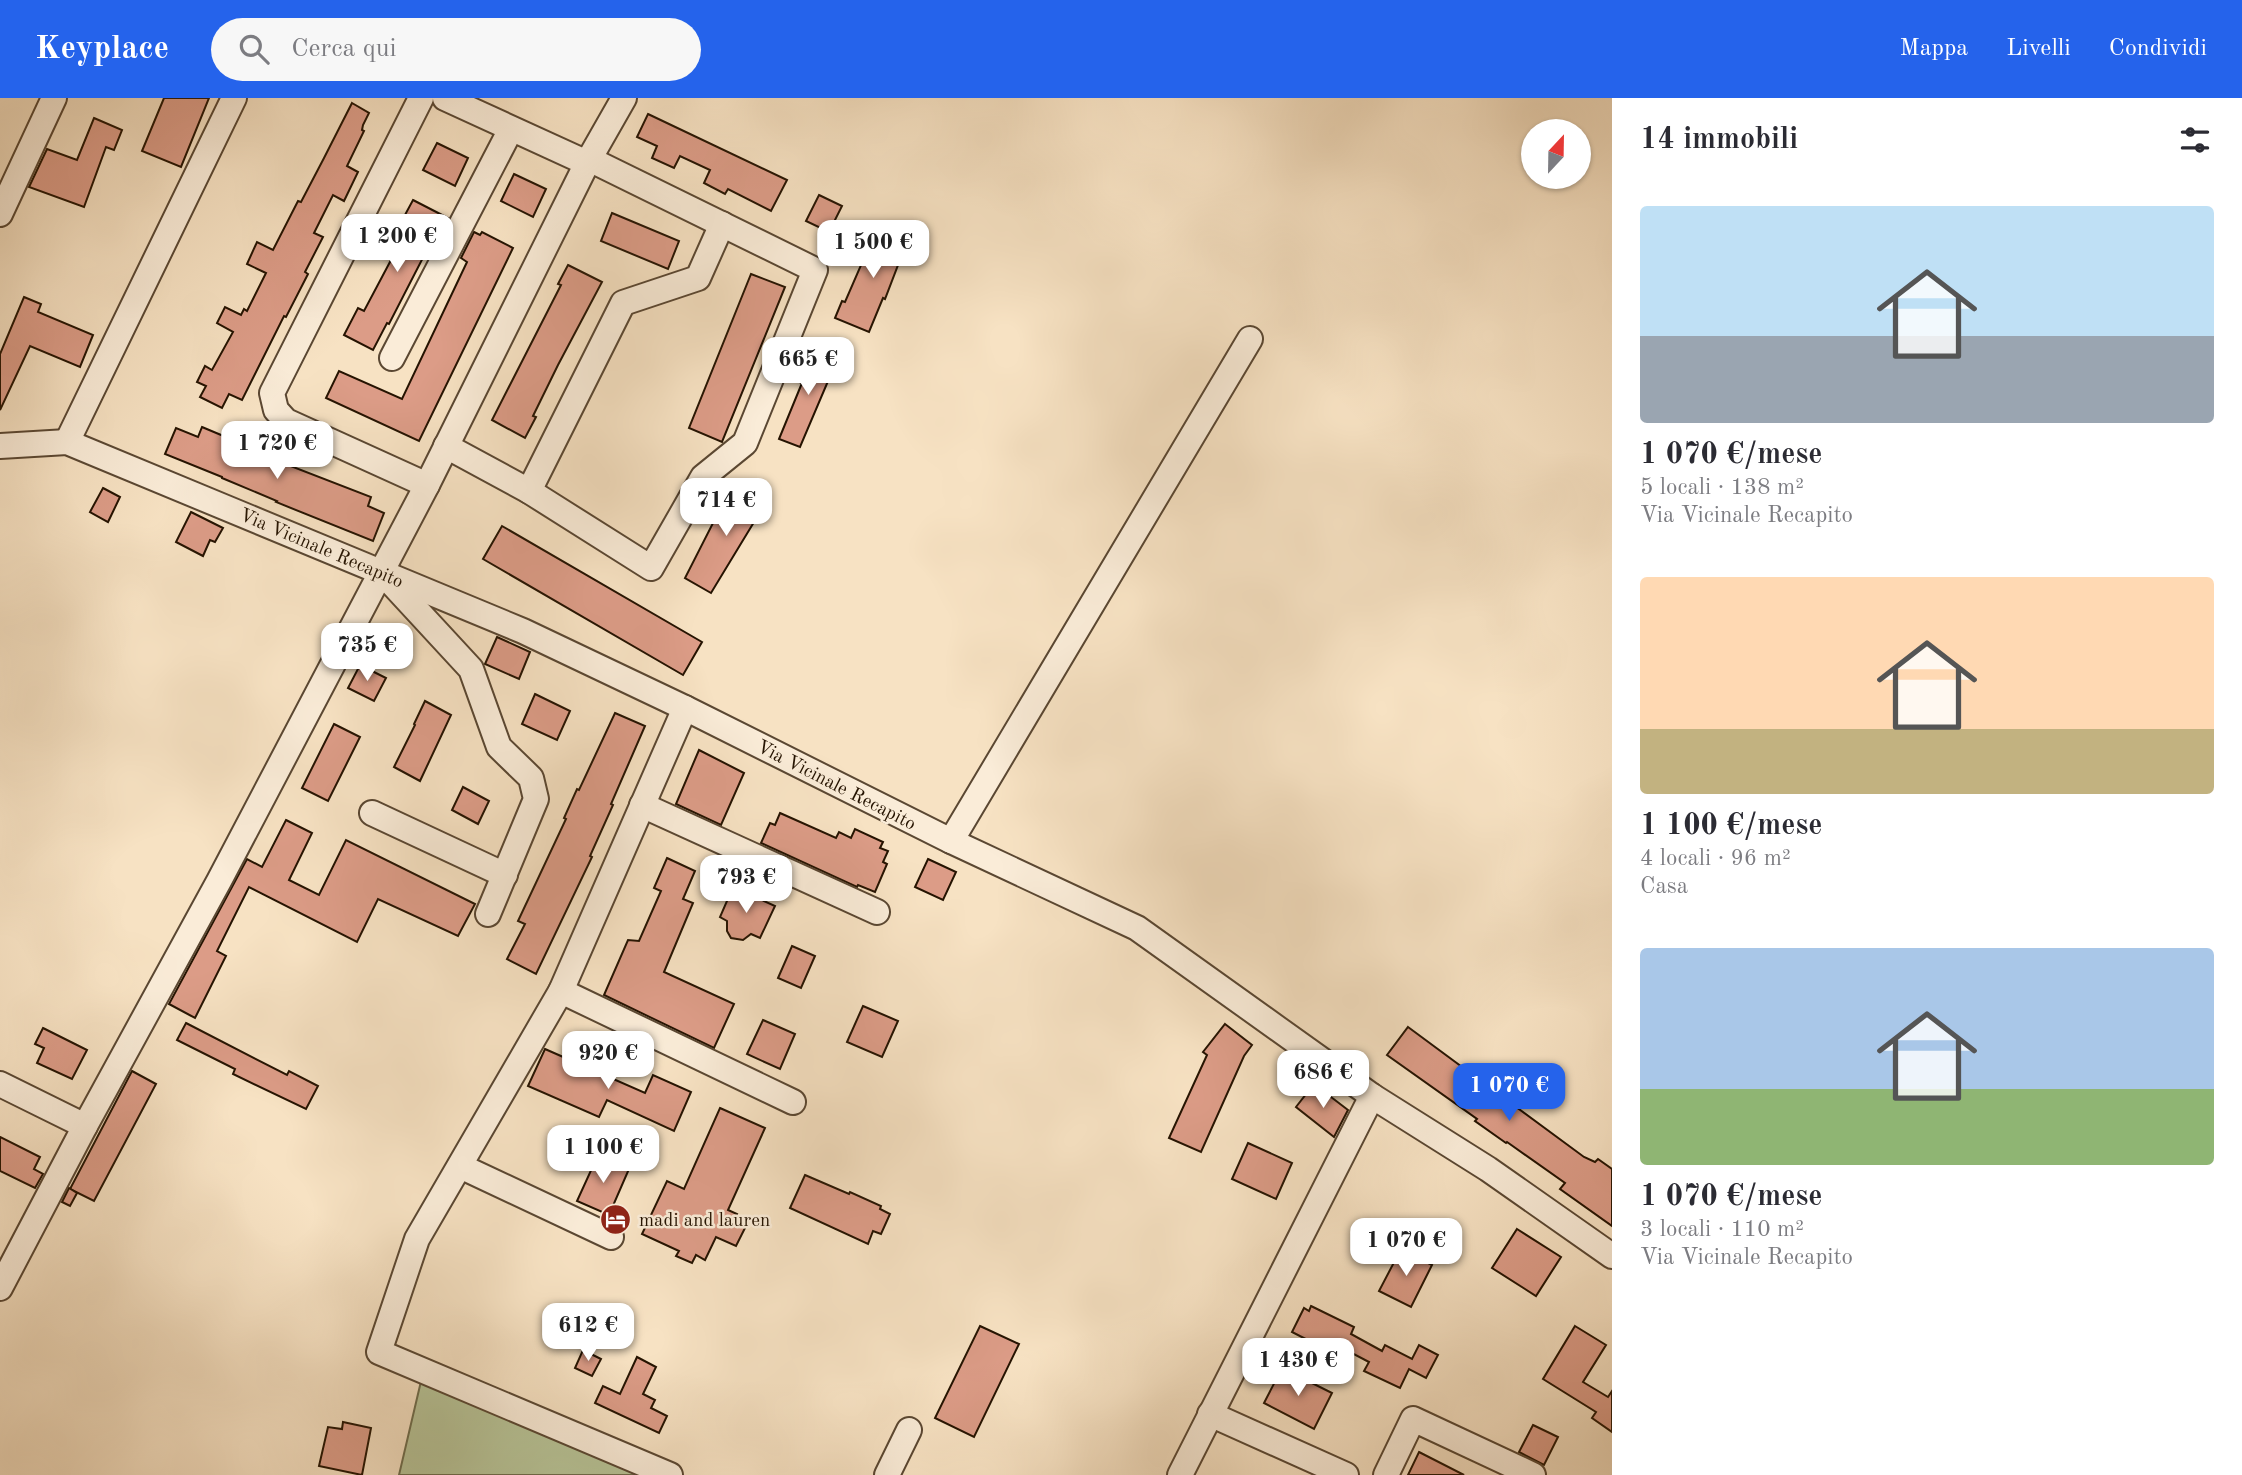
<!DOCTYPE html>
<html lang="it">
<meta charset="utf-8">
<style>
:root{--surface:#fff;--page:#f7f7f7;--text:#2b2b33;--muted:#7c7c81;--accent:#2563eb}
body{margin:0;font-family:"Old Standard TT",serif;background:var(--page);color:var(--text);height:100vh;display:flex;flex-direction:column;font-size:26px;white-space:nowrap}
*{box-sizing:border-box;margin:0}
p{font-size:23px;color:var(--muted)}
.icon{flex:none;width:38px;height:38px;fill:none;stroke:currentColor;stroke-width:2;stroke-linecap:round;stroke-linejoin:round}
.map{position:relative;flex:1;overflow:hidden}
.details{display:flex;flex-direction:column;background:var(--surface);width:630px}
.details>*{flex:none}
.needle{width:46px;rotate:22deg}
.controls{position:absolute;left:1521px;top:21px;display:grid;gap:14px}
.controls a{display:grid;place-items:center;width:70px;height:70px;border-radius:50%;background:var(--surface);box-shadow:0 2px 5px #0004;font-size:35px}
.price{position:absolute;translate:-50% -60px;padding:0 16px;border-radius:14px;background:#fff;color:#222;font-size:23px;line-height:46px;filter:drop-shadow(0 2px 4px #0008)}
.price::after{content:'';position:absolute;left:50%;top:42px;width:21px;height:16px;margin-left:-10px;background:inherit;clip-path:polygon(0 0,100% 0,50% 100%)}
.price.active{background:var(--accent);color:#fff}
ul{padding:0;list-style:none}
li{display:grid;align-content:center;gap:14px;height:371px;padding:0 28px}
li span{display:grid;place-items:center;height:217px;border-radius:7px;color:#555}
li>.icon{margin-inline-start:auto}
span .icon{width:126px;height:126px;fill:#fffc;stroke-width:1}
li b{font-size:30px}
h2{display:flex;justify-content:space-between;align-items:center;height:84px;padding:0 28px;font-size:30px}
header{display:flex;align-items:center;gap:42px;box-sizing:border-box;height:98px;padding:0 35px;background:var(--accent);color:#fff}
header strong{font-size:33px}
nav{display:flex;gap:38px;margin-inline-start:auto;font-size:24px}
.search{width:490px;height:63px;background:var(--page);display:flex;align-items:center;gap:18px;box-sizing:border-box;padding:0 24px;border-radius:38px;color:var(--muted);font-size:26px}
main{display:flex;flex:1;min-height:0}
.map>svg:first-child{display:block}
.green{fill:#b7c498;stroke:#6e6c4c;stroke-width:2}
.building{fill:#dc9c87;stroke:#251301;stroke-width:2}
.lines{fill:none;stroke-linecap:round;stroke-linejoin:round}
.minor-casing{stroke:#5a4732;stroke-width:28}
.minor{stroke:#faecd8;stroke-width:24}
.labels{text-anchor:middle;stroke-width:5;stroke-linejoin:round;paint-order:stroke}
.street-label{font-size:19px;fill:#251301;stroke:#faecd8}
.poi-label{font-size:19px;fill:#251301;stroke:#faecd8;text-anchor:start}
</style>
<header>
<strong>Keyplace</strong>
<div class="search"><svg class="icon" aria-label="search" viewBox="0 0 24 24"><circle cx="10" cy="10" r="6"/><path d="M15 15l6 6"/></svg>Cerca qui</div>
<nav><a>Mappa</a><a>Livelli</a><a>Condividi</a></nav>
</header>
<main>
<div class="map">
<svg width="1612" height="1377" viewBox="0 0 1612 1377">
<rect width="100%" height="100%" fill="#f7e2c3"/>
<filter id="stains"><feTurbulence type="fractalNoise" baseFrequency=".00286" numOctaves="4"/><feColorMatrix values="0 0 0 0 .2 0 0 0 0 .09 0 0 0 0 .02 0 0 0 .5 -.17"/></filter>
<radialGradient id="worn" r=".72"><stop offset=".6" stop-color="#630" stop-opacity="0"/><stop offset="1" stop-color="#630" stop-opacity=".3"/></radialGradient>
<path class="green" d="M422 1279 644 1377H399Z"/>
<g class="building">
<path d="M164 0H209L181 69 142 53Z"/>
<path d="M352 5 369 15 363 27 362 32 364 33 347 68 358 74 344 103 333 97 314 135 323 139 305 174 308 176 286 219 284 218 242 302 229 296 222 310 200 299 206 288 197 284 205 268 212 272 233 234 217 225 225 209 241 217 244 211 247 213 266 175 247 166 257 144 273 152 298 103 301 104 324 60Z"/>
<path d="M648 16 787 82 771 113 728 91 725 96 704 85 710 72 680 58 674 70 652 60 657 48 637 39Z"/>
<path d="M94 20 122 32 114 52 106 49 84 109 29 89 47 51 77 62Z"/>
<path d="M437 45 468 60 455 88 423 72Z"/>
<path d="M514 76 546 91 533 119 501 103Z"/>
<path d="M819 97 842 108 829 134 806 123Z"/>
<path d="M413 102 448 120 434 146 431 144 389 226 387 225 373 252 344 237 358 210 364 213 391 162 406 132 399 128Z"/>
<path d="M612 115 679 143 668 171 601 143Z"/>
<path d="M878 128 908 141 885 201 883 200 869 234 835 220 842 203 845 204Z"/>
<path d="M474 134 480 137 482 134 513 150 419 343 326 300 339 273 402 301 467 164 461 160Z"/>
<path d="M568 167 602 184 558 267 533 318 536 319 525 340 492 322 561 187 558 186Z"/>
<path d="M751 176 785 189 722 344 689 330Z"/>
<path d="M24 199 41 206 38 214 93 237 80 269 30 248 0 312V256Z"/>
<path d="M812 252 837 262 800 349 779 341 802 285 799 284Z"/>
<path d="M202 329 276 360 275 362 371 399 368 408 384 415 373 443 276 404 277 403 222 380V379L165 356 176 330 198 339Z"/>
<path d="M742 385 768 401 711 495 685 480 714 423 718 425Z"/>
<path d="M103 390 120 399 108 424 90 414Z"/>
<path d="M191 414 223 430 215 444 210 442 203 458 176 444Z"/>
<path d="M502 428 702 544 683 577 483 461Z"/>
<path d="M497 539 530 554 519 581 485 566Z"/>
<path d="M360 567 386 580 374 603 348 590Z"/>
<path d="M535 596 570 613 557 642 522 626Z"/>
<path d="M425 603 451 617 420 683 394 669 415 627 414 626Z"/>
<path d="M615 615 645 628 611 706 613 707 590 758 592 759 536 876 507 861 525 826 518 823 566 721 564 720 577 691 579 692Z"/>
<path d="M334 626 360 639 328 703 302 690Z"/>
<path d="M699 652 744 675 721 727 676 706Z"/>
<path d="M463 689 489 703 478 726 452 712Z"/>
<path d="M780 715 836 740 839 734 851 740 855 731 883 744 880 750 888 753 883 764 887 766 875 794 858 787 857 789 761 745 770 725 775 727Z"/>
<path d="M286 722 312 735 289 782 319 797 346 742 475 806 458 838 378 801 357 844 249 789 217 853 226 858 195 920 169 906 247 761 262 769Z"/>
<path d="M667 760 695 773 683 801 693 805 664 874 734 906 714 950 604 897 628 842 639 843 661 793 654 790Z"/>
<path d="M928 761 956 774 943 802 915 789Z"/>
<path d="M733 789 775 808 760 840 751 836 743 842 731 840 727 833V823L720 819Z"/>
<path d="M792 848 815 858 801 890 778 880Z"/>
<path d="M863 908 898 923 882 959 847 944Z"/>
<path d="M763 922 795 936 780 971 747 956Z"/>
<path d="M186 925 287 977 289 973 318 988 306 1011 233 976 235 971 177 942Z"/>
<path d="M1225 926 1252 947 1244 958 1201 1054 1169 1040 1207 957 1203 954Z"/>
<path d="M1408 929 1584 1059 1595 1064 1598 1061 1612 1071V1128L1560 1091 1565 1085 1507 1044 1506 1045 1475 1023 1477 1021 1387 957Z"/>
<path d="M43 930 87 952 72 981 37 965 44 950 35 946Z"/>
<path d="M545 951 645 995 653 977 691 994 674 1033 607 1002 599 1019 528 988Z"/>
<path d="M132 973 156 986 94 1103 70 1091Z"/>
<path d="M1314 986 1348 1012 1334 1039 1296 1009Z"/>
<path d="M720 1010 765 1030 728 1112 737 1116 734 1123 746 1128 736 1148 716 1139 705 1162 696 1157 692 1165 676 1158 679 1153 642 1136 667 1083 684 1091Z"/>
<path d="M0 1039 40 1059 34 1071 43 1076 35 1090 0 1073Z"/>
<path d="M1248 1045 1292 1065 1276 1101 1232 1081Z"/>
<path d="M598 1057 629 1071 609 1117 577 1103Z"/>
<path d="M805 1077 849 1096 850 1094 881 1108 880 1111 890 1116 881 1136 873 1133 868 1146 790 1110Z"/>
<path d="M69 1090 77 1095 70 1108 62 1104Z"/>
<path d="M1517 1131 1561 1159 1536 1198 1492 1170Z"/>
<path d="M1401 1151 1432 1167 1411 1209 1379 1193Z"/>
<path d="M1311 1208 1354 1229 1351 1236 1382 1253 1385 1247 1412 1261 1419 1247 1438 1257 1426 1280 1409 1271 1400 1290 1364 1273 1369 1264 1331 1244 1327 1252 1292 1234 1304 1210 1309 1213Z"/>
<path d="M980 1228 1019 1246 974 1339 935 1320Z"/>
<path d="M1575 1228 1606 1247 1583 1284 1608 1299 1612 1293V1334L1592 1320 1596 1314 1543 1281Z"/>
<path d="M583 1252 601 1261 592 1278 575 1270Z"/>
<path d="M637 1259 656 1269 643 1296 655 1302 651 1310 667 1318 659 1335 595 1305 603 1288 620 1296Z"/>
<path d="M1282 1270 1332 1295 1314 1331 1264 1305Z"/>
<path d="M343 1324 371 1330 362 1377 319 1368 328 1329 342 1331Z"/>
<path d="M1533 1327 1558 1339 1544 1367 1519 1354Z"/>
<path d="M1419 1354 1464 1377H1408Z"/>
</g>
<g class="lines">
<defs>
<g id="minor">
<path d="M421 0 272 295 276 312 286 323 427 387"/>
<path d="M445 0 587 65"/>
<path d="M0 116 54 0"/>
<path d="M392 260 511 31"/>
<path d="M67 344 234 0"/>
<path d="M0 348 67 344 523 533 685 610 951 743 1137 830 1372 998 1488 1071 1612 1158"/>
<path d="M446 348 529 393 651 470 703 379 745 345 815 172 589 61"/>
<path d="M529 393 623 205 698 180 722 126"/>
<path d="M386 479 471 571 499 649 531 680 536 701 488 816"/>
<path d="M642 707 877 814"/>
<path d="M372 715 505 777"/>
<path d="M951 743 1250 241"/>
<path d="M561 893 793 1004"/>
<path d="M0 986 85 1028"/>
<path d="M460 1068 611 1139"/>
<path d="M0 1190 85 1028 219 783 427 387 587 65 624 0"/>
<path d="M1210 1316 1346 1377"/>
<path d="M670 1377 379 1254 417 1141 561 893 685 610"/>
<path d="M887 1377 909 1332"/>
<path d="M1180 1377 1372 998"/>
<path d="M1386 1377 1413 1321 1533 1377"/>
</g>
</defs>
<use href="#minor" class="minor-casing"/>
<use href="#minor" class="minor"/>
</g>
<defs>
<symbol id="hotel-disc" viewBox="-11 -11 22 22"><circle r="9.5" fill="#8f2418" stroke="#faecd8"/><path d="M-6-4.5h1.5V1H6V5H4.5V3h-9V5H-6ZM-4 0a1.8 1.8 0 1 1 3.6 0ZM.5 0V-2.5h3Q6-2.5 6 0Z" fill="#fff"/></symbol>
</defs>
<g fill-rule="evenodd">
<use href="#hotel-disc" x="598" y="1104" width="35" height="35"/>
</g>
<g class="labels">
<g class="street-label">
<text transform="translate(322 449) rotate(23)" y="7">Via Vicinale Recapito</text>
<text transform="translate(837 686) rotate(27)" y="7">Via Vicinale Recapito</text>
</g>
<g class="poi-label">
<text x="639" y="1128">madi and lauren</text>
</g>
</g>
<rect width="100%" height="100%" filter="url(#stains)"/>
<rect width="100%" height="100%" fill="url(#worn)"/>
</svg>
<div class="controls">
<a><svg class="needle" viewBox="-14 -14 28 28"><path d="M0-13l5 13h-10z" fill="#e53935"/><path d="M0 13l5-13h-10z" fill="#7c7c81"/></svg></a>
</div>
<b class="price" style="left:397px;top:176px">1 200 €</b>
<b class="price" style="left:873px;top:182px">1 500 €</b>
<b class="price" style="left:808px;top:299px">665 €</b>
<b class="price" style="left:277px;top:383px">1 720 €</b>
<b class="price" style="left:726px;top:440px">714 €</b>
<b class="price" style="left:367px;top:585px">735 €</b>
<b class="price" style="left:746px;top:817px">793 €</b>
<b class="price" style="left:608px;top:993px">920 €</b>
<b class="price" style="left:1323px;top:1012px">686 €</b>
<b class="price active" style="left:1509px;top:1025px">1 070 €</b>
<b class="price" style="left:603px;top:1087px">1 100 €</b>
<b class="price" style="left:1406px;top:1180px">1 070 €</b>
<b class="price" style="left:588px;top:1265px">612 €</b>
<b class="price" style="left:1298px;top:1300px">1 430 €</b>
</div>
<section class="details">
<h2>14 immobili<svg class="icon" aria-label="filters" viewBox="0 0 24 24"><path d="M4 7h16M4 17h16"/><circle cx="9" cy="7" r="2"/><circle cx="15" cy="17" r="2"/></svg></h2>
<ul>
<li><span style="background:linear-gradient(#bfe0f5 60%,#9aa5b1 0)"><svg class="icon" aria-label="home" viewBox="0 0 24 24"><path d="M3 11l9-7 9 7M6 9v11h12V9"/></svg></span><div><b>1 070 €/mese</b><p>5 locali · 138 m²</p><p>Via Vicinale Recapito</p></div></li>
<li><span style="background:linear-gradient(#ffd9b3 70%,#c2b280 0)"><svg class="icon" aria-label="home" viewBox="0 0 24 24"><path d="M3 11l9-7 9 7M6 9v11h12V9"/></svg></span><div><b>1 100 €/mese</b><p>4 locali · 96 m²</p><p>Casa</p></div></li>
<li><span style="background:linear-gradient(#a9c7e8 65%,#8fb573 0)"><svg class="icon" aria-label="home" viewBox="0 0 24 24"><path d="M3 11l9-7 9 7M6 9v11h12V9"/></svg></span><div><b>1 070 €/mese</b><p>3 locali · 110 m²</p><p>Via Vicinale Recapito</p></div></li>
</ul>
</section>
</main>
